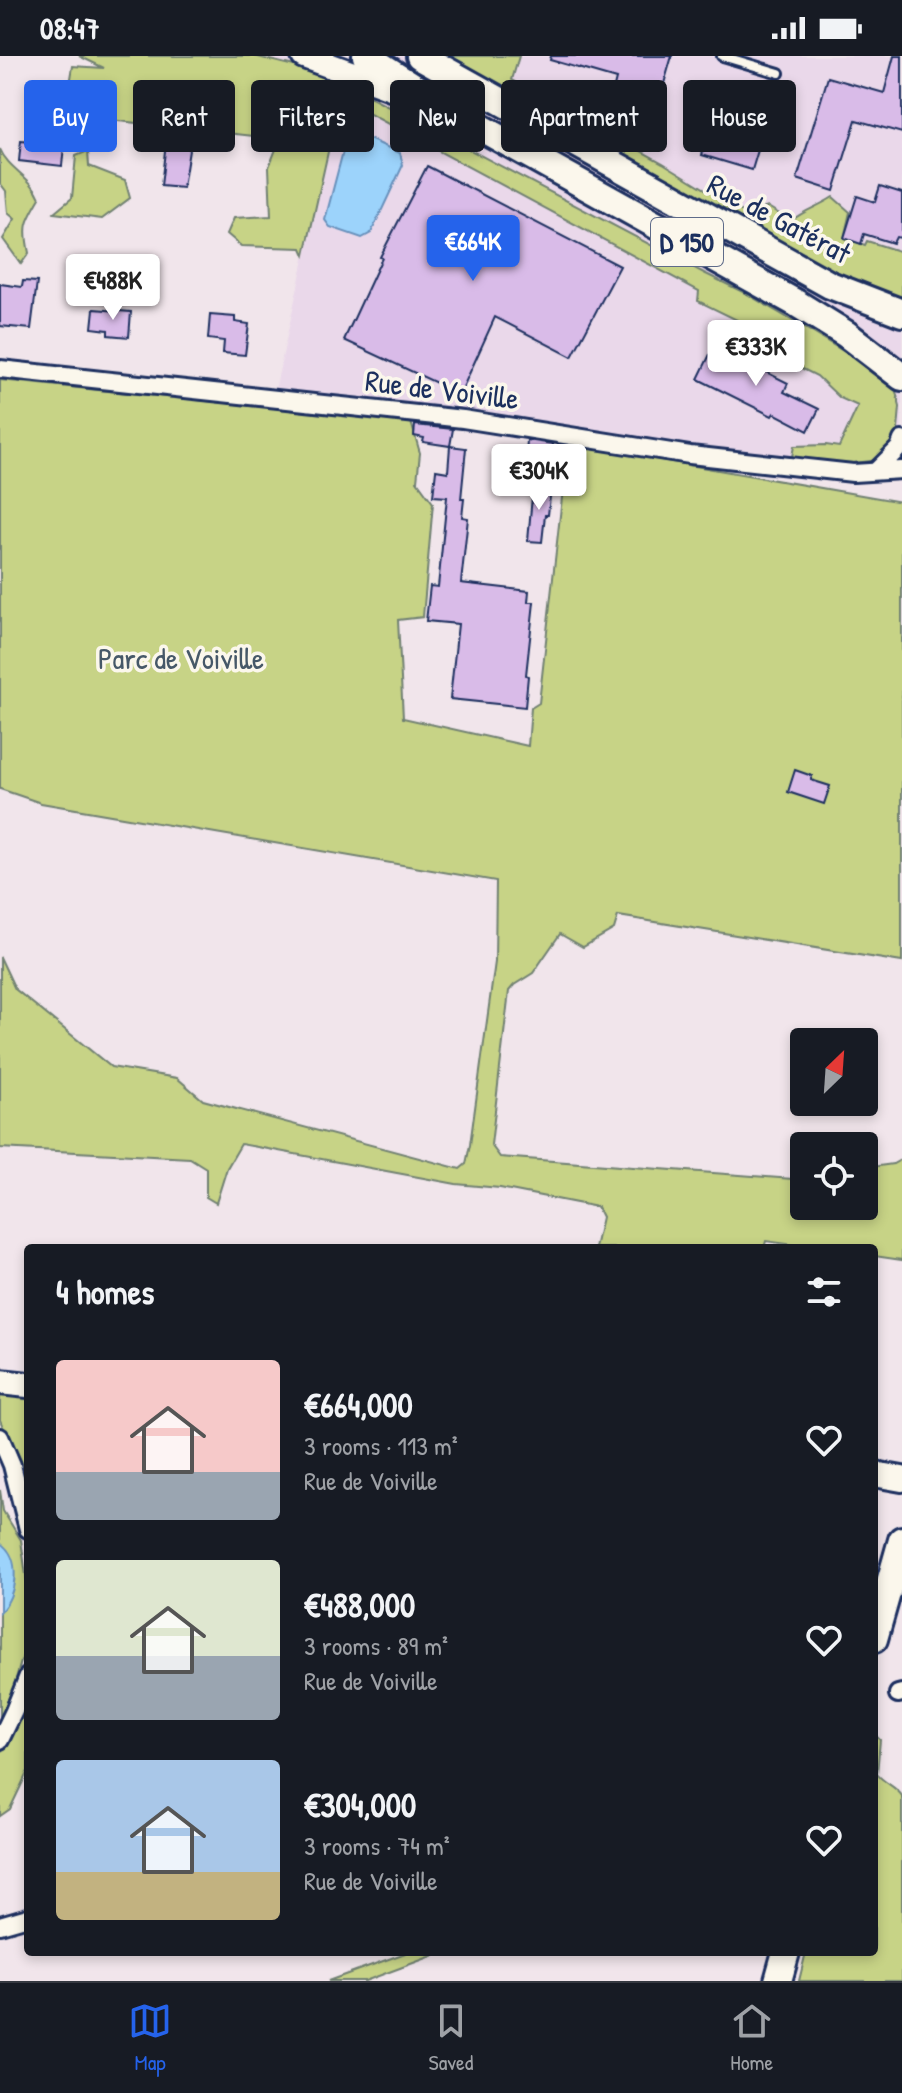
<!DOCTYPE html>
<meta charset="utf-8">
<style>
:root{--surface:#171b24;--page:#20242c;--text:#f1f3f6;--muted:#9ea1a6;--line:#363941;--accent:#2563eb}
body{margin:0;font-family:"Patrick Hand",sans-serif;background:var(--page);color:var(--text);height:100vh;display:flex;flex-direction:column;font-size:30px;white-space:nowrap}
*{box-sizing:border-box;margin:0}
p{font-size:26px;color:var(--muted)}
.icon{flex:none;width:44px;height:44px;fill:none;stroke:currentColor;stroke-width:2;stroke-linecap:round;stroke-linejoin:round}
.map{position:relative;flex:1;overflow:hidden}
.details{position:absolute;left:24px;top:1188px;width:854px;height:712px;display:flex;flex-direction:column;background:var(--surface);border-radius:8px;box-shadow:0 4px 12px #0003}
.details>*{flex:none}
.guide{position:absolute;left:24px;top:24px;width:854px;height:72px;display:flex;gap:16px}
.needle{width:52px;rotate:25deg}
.controls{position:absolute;left:790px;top:972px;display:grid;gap:16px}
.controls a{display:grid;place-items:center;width:88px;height:88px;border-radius:8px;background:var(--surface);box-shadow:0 4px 12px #0003;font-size:40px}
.price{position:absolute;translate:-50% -68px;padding:0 18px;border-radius:8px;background:#fff;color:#222;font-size:26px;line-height:52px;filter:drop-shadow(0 2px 4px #0008)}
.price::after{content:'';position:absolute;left:50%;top:48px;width:24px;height:18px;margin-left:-12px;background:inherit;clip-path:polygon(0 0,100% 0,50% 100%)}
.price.active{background:var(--accent);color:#fff}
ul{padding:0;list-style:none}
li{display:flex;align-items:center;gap:24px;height:200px;padding:0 32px}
li span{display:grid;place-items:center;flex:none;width:224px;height:160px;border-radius:8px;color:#555}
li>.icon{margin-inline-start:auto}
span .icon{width:96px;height:96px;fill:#fffc;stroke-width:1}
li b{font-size:34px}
h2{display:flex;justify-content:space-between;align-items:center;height:96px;padding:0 32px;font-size:34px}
.chip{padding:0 28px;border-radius:8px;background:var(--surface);box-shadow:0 4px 12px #0003;font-size:28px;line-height:72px}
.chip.active{background:var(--accent);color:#fff}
.status{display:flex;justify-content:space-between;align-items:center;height:56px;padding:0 40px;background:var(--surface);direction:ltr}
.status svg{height:22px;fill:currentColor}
.dock{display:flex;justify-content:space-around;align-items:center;height:112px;border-top:2px solid var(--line);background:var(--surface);font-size:22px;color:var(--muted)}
.dock a{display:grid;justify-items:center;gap:4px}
.dock .active{color:var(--accent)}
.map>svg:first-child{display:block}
.built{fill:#ead8ea}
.green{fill:#c7d386;stroke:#718172;stroke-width:2}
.water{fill:#9cd3fb;stroke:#6891bc;stroke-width:2}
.building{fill:#d9bbe8;stroke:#1b2f5e;stroke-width:2}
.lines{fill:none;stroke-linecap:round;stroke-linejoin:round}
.lane-casing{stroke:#1b2f5e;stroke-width:14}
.street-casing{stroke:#1b2f5e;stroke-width:22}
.secondary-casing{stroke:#1b2f5e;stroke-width:30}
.primary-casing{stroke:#1b2f5e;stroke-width:32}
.lane{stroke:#fbf7ec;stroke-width:8}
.street{stroke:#fbf7ec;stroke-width:16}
.secondary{stroke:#fbf7ec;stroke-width:24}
.primary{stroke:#fbf7ec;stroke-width:26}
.labels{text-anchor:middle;stroke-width:7;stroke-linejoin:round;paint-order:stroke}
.shield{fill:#fbf7ec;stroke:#5e6b89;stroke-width:2}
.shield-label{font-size:28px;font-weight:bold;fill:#1b2f5e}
.street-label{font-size:30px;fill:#1b2f5e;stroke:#fbf7ec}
.park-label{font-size:30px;fill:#465868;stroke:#fbf7ec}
</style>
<div class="status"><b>08:47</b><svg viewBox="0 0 49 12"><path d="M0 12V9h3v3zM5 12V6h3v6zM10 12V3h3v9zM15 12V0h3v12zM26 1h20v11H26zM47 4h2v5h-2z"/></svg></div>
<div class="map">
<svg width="902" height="1925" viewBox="0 0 902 1925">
<rect width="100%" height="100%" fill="#f1e5eb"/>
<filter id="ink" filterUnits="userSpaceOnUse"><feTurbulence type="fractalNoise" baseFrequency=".0125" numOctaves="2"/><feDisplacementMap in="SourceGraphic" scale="16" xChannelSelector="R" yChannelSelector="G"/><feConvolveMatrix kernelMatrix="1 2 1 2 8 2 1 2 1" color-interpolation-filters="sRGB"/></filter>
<g filter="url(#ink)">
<path class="built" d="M254 0H902V425L610 394 502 377 271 352 343 27 310 14Z"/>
<g class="green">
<path d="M79 0H254L310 14 343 27 704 217 747 238 810 275 861 306 895 332 900 351 897 385 878 404 855 407 791 406 794 390 826 389 839 391 858 350 840 342 817 320 771 297 774 282 698 245 699 235 340 42 305 199 302 192 241 190 227 178 234 162 271 160 269 111 280 83 65 59 73 10 104 12Z"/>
<path d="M440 0H519L512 24 663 107 754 163 755 155 768 151 791 165C804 154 818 151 833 141L850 156 844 182 865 189 867 185 902 196V245L817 211Z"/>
<path d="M0 93C8 113 32 121 40 142 26 166 23 169 29 197L21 208 3 183 15 163 8 157 6 135 0 127Z"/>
<path d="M88 95 89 110 125 124 130 142 102 163 54 157 72 142 76 100Z"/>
<path d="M0 324 411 366 420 397 417 425 433 447 423 561 398 564 403 662 528 690 531 652 539 647 568 388 902 446V906L618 860 614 873 583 891 560 878 533 917 514 929 509 935 491 1089 500 1101 793 1123 804 1122V1150H864V1112L893 1108 902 1103V1204L874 1200V1192H816L766 1185 764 1192H595L602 1161 597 1151 500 1132 456 1128 241 1088 227 1112 216 1147 206 1141V1112L190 1102 0 1092V901L15 933 111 1011 177 1022 203 1044 460 1113 466 1108 470 1089 495 906 496 825 41 747 0 733Z"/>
<path d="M0 1335 28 1338V1443L22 1416 0 1364Z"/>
<path d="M0 1434 3 1455 21 1484 28 1533V1582L9 1646 0 1663Z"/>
<path d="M28 1637V1715L10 1753 0 1760V1698Z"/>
<path d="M874 1678 880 1684 877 1718C884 1727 897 1731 902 1740V1925H799L806 1896H874Z"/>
<path d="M408 1896H443L365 1925H328Z"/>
</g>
<g class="water">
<path d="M358 78 400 97 403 109 371 177 362 182 330 171 325 164 346 84Z"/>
<path d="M0 1487C22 1501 17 1540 0 1556Z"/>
</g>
<g class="building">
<path d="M551 0H672L661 38 631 29 628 39 613 35 616 23 550 4Z"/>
<path d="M894 0H902V77L856 64 834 135 797 123 828 21 884 37Z"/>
<path d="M721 37 771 51 752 114 702 99Z"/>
<path d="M21 85 64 90 62 110 19 105Z"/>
<path d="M166 86 190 88 183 132 161 130Z"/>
<path d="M427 110 620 210 572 301 495 261 460 338 344 284 382 202 380 201Z"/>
<path d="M880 130 902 137V182L896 181 893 187 864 178 861 188 844 182 857 140 875 146Z"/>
<path d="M23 225 37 226 31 273 0 270V228L22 231Z"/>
<path d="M94 253 131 256 129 281 108 279V274L92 272Z"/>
<path d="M210 259 235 261V266L249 268 245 299 223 297 224 285 208 283Z"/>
<path d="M714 290 788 327 784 336 819 353 808 375 774 357 772 360 698 323Z"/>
<path d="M415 369 453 373 450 390 423 386 424 382 414 380Z"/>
<path d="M527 384 553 388 552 401 526 399Z"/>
<path d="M450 390 466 392 461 443H464L462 461 468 462 461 527 529 535 528 546H534L526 619 528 620 525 651 450 643 458 568 426 565 430 530 438 531 447 441 433 440 436 414 448 416Z"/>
<path d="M533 429 551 431 548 459H545L542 486 528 485Z"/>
<path d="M795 714 812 720 811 724 830 730 824 748 788 736Z"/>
</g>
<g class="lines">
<defs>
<path id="lane" d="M722 0 779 17"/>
<g id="street">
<path d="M0 313 463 363 690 399 853 417 902 414"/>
<path d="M877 414 899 392 902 384"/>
<path d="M0 1381 12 1409 28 1473"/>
<path d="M898 1638 902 1637"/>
<path d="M0 1684 14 1655 28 1620"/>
<path d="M0 1869 28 1861"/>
</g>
<g id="secondary">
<path d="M304 0 418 42"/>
<path d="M0 1326 28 1329"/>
<path d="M874 1418 902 1423"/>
</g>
<g id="primary">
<path d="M366 0 465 63 796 247 846 278 902 321"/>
<path d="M420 0 830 229 902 257"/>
<path d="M874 1583 902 1484"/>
<path d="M778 1925 786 1896"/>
</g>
</defs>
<use href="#lane" class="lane-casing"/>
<use href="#street" class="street-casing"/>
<use href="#secondary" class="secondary-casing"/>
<use href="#primary" class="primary-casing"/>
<use href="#lane" class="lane"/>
<use href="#street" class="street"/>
<use href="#secondary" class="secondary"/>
<use href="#primary" class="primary"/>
</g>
</g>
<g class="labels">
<rect class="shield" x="651" y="162" width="72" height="48" rx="6"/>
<g class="shield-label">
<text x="687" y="196">D 150</text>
</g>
<g class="street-label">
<text transform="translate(779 163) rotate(28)" y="10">Rue de Gatérat</text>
<text transform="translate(442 334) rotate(7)" y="10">Rue de Voiville</text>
</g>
<g class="park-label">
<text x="181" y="613">Parc de Voiville</text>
</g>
</g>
</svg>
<div class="controls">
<a><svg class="needle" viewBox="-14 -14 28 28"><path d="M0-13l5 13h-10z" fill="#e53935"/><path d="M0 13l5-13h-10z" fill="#9ea1a6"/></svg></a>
<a><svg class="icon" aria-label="locate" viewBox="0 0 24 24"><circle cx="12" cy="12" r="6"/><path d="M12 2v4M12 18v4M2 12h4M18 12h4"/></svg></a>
</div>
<b class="price active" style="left:473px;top:227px">€664K</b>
<b class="price" style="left:113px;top:266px">€488K</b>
<b class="price" style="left:756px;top:332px">€333K</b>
<b class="price" style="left:539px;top:456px">€304K</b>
<div class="guide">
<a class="chip active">Buy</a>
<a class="chip">Rent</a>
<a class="chip">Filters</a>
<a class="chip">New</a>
<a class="chip">Apartment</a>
<a class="chip">House</a>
</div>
<section class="details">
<h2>4 homes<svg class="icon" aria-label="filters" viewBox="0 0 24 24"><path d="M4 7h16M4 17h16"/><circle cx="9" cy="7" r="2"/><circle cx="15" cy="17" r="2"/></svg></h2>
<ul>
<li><span style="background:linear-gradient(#f6c9c9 70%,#9aa5b1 0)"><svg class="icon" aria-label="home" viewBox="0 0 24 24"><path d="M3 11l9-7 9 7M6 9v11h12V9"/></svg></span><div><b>€664,000</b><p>3 rooms · 113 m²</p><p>Rue de Voiville</p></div><svg class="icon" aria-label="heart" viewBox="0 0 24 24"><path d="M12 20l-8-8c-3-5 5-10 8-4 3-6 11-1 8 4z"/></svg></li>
<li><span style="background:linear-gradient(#dfe7d0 60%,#9aa5b1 0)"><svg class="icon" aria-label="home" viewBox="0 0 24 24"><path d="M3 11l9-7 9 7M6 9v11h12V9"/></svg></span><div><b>€488,000</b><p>3 rooms · 89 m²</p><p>Rue de Voiville</p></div><svg class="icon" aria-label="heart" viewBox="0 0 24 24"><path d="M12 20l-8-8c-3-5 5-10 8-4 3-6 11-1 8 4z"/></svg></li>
<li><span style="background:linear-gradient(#a9c7e8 70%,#c2b280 0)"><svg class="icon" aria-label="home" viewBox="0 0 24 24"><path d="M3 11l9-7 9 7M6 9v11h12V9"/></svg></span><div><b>€304,000</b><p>3 rooms · 74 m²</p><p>Rue de Voiville</p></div><svg class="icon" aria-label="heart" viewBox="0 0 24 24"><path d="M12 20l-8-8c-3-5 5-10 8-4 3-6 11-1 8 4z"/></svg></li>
</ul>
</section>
</div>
<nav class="dock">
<a class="active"><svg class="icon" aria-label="map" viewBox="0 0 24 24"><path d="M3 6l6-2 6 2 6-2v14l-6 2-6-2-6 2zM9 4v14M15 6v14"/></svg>Map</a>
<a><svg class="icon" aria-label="saved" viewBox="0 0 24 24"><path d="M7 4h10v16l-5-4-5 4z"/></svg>Saved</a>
<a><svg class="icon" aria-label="home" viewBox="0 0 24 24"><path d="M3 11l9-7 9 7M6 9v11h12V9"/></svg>Home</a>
</nav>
